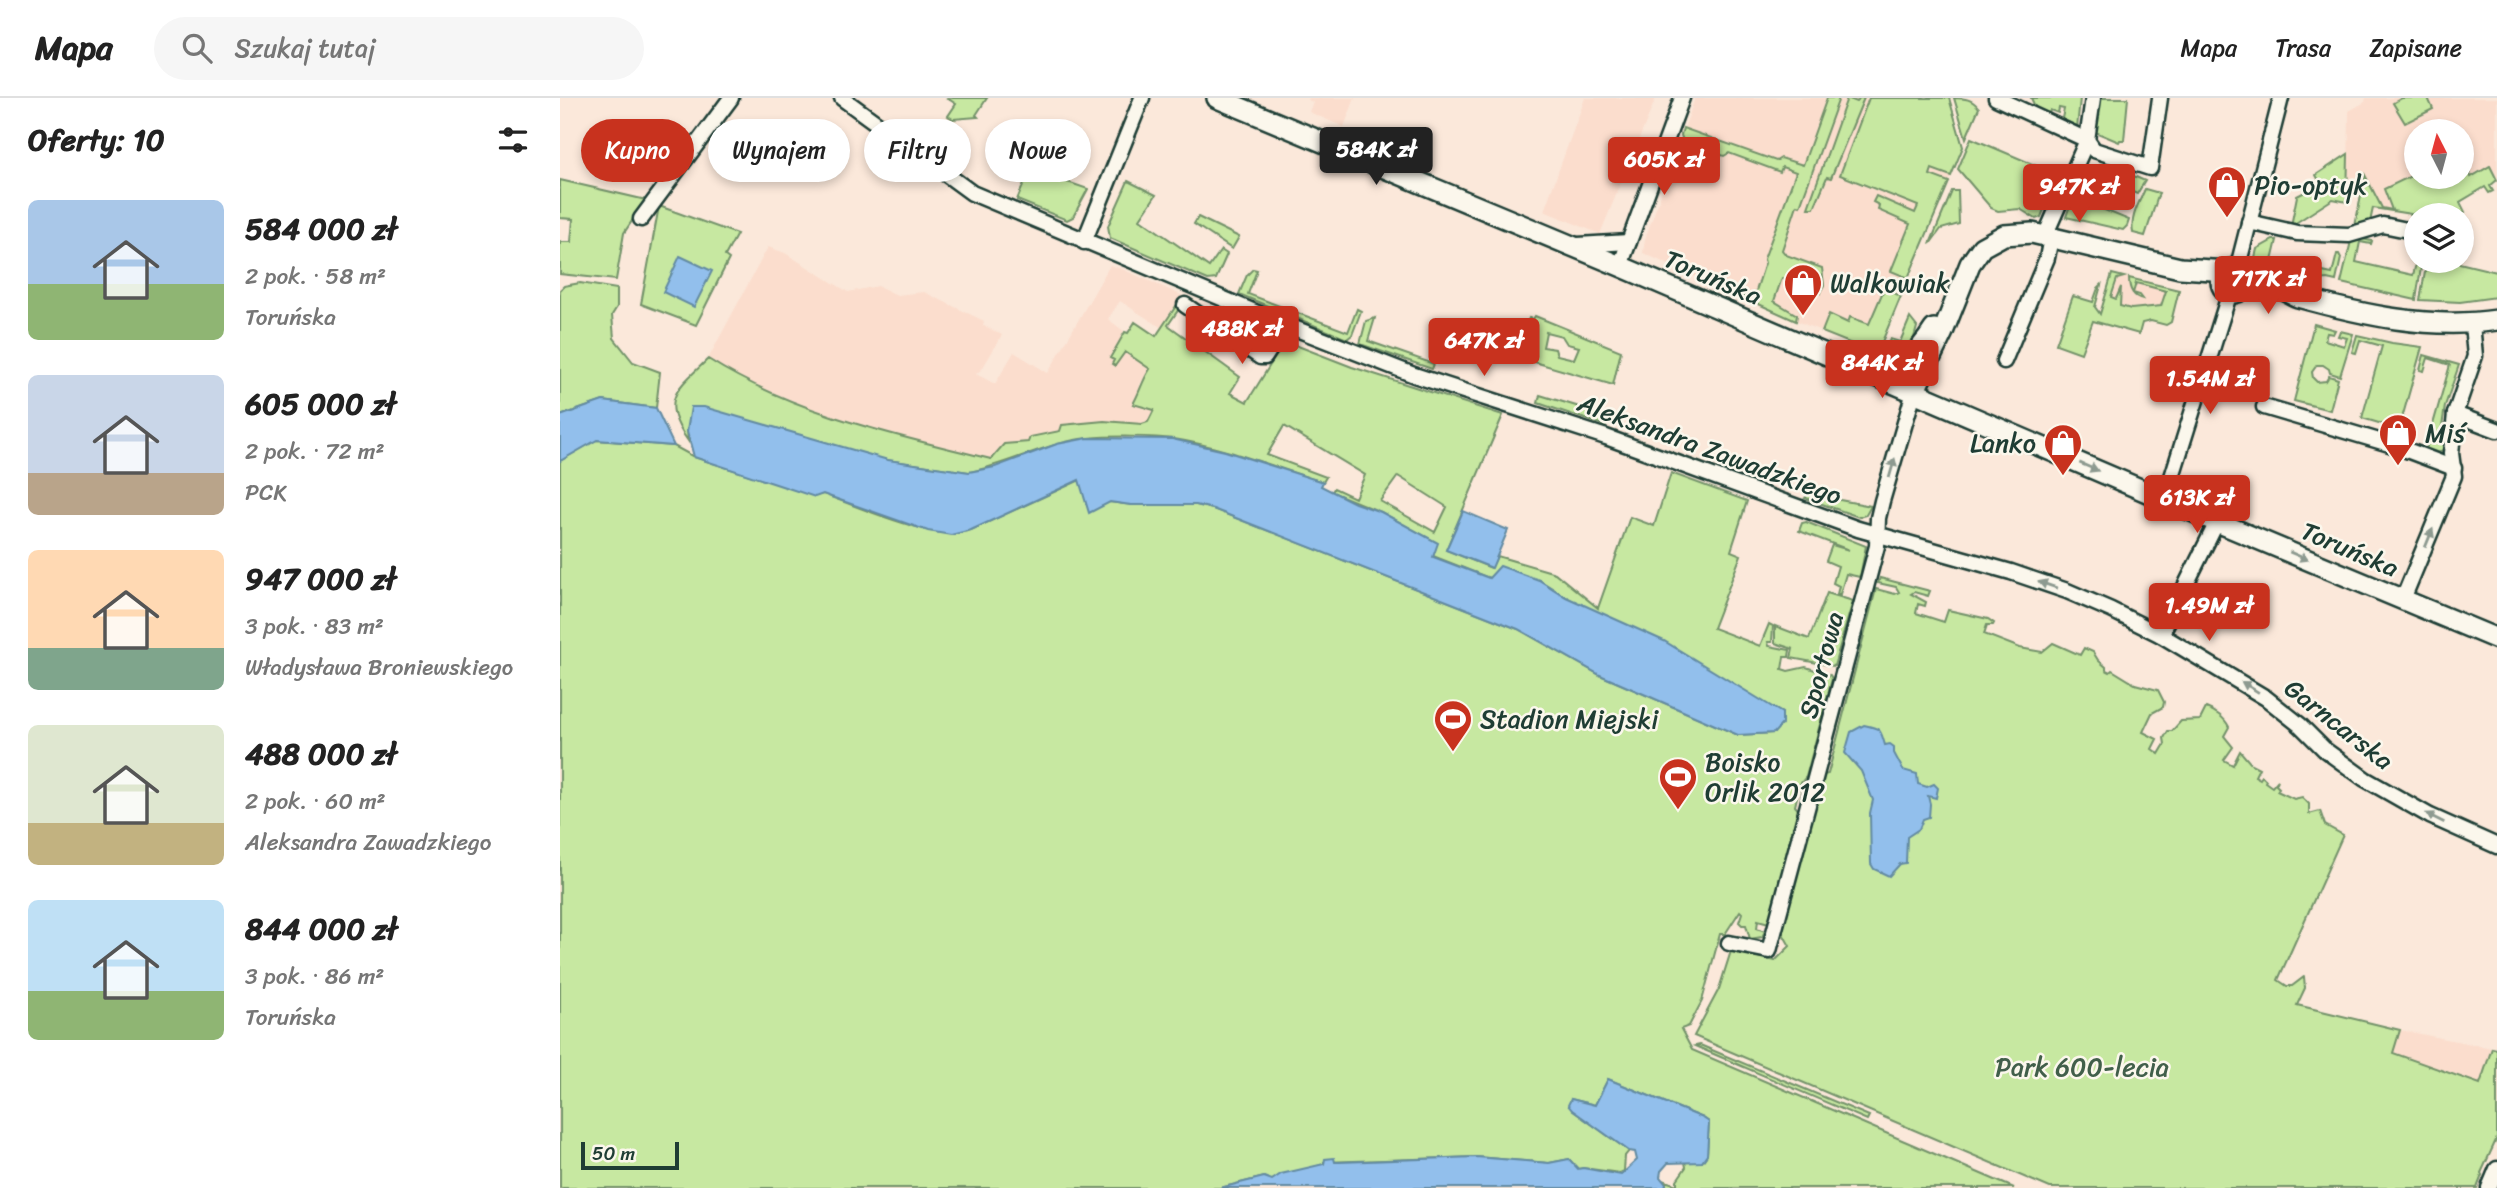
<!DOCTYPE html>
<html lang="pl">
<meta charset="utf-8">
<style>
:root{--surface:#fff;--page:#f6f6f6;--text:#222;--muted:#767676;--line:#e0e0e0;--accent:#c8321e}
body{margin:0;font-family:Sriracha,sans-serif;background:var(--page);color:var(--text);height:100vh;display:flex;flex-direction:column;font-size:26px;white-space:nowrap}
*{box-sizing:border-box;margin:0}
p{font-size:23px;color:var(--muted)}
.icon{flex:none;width:38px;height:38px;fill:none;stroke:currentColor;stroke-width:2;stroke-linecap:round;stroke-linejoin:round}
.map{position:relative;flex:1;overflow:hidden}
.drawer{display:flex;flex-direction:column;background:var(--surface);width:560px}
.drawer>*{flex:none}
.top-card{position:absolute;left:21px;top:21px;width:665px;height:63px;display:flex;gap:14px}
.needle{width:46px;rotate:354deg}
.tools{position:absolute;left:1844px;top:21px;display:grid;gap:14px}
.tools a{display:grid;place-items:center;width:70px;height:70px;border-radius:50%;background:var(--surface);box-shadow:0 4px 10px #0003;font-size:35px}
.scale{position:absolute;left:21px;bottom:18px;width:98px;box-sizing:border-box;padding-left:7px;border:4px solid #1f3d34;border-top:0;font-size:19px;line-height:24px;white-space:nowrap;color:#1f3d34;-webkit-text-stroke:5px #fbf7ec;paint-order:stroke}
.price{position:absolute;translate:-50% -60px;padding:0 16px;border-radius:7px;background:var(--accent);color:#fff;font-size:23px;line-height:46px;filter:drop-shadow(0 2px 4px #0008)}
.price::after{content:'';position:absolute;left:50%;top:42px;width:21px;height:16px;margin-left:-10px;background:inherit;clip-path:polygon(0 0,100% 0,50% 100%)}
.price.active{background:#222;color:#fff}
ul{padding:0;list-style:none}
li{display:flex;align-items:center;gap:21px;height:175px;padding:0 28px}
li span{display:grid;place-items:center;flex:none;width:196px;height:140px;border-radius:10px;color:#555}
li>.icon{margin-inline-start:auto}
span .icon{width:84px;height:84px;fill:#fffc;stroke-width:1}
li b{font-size:30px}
h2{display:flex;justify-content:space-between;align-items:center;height:84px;padding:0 28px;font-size:30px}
.tag{padding:0 24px;border-radius:32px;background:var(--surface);box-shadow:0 4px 10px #0003;font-size:24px;line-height:63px}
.tag.active{background:var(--accent);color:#fff}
header{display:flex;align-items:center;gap:42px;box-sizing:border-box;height:98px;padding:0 35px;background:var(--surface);border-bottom:2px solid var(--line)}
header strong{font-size:33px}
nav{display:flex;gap:38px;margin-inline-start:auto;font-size:24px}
.search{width:490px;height:63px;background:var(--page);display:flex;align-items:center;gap:18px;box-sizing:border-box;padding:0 24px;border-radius:38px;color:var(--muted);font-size:26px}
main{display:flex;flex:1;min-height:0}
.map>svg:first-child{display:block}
.built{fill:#fbddcd}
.green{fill:#c7e8a1;stroke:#73926a;stroke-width:2;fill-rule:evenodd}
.water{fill:#92bfec;stroke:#648ba2;stroke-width:2}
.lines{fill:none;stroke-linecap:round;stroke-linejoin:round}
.street-casing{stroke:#1f3d34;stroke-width:19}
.secondary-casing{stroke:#1f3d34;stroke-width:24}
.street{stroke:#fbf7ec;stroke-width:14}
.secondary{stroke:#fbf7ec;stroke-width:19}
.oneway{fill:#8d9a90}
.labels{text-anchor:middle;stroke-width:5;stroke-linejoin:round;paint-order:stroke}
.poi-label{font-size:26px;fill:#1f3d34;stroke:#fbf7ec;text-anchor:start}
.street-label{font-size:26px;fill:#1f3d34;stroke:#fbf7ec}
.park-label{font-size:26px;fill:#415f4a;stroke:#fbf7ec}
</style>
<header>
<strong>Mapa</strong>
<div class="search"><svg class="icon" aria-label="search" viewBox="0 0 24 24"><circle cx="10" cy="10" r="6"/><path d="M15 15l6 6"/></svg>Szukaj tutaj</div>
<nav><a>Mapa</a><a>Trasa</a><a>Zapisane</a></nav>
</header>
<main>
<section class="drawer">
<h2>Oferty: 10<svg class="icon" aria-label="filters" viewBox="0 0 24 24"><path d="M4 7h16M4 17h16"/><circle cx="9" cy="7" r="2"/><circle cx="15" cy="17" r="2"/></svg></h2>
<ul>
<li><span style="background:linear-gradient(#a9c7e8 60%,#8fb573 0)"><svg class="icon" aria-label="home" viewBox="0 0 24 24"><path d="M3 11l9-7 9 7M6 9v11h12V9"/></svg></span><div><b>584 000 zł</b><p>2 pok. · 58 m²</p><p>Toruńska</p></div></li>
<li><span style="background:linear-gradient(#c9d6e8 70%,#b9a48a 0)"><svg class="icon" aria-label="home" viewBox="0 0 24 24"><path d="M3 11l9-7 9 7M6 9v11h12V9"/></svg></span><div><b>605 000 zł</b><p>2 pok. · 72 m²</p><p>PCK</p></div></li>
<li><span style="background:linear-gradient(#ffd9b3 70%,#7fa58c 0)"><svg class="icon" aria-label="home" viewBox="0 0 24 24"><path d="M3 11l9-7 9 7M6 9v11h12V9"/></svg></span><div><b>947 000 zł</b><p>3 pok. · 83 m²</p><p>Władysława Broniewskiego</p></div></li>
<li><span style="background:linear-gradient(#dfe7d0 70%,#c2b280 0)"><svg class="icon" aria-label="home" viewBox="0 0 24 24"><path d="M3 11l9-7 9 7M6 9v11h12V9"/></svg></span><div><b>488 000 zł</b><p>2 pok. · 60 m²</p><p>Aleksandra Zawadzkiego</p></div></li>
<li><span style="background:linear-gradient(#bfe0f5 65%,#8fb573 0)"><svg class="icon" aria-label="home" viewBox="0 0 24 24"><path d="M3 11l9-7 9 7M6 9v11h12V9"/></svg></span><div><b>844 000 zł</b><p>3 pok. · 86 m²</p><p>Toruńska</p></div></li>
</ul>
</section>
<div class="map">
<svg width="1937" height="1090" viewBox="0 0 1937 1090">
<rect width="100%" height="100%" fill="#fbe8da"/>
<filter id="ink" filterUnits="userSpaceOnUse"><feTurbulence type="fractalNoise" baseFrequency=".0143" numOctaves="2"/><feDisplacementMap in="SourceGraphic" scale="14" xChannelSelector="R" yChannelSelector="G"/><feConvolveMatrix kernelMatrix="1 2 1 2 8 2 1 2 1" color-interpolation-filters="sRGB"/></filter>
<g filter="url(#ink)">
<g class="built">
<path d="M749 0H795L784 29 749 14 753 4 748 2Z"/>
<path d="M1025 0H1096L1040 136 984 113Z"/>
<path d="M1135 0H1390L1403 49 1317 256 1200 208 1083 155 1085 141Z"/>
<path d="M1806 0H1937V82L1930 68 1911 79 1902 59V33H1857V75L1824 91 1832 111 1822 110 1805 77 1788 80 1789 13 1805 4Z"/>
<path d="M208 149 225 155 288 194 318 188 337 197 364 194 424 223 423 227 442 237 422 271 416 276 435 286 454 254 488 275 550 167 562 171 621 197 602 230 560 203 548 221 565 234 551 259 565 253 590 272 580 286 581 292 573 306 594 312 588 324 582 326 544 323 502 327 500 333 470 339 468 344 444 346 431 361 294 327 181 282 148 261Z"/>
<path d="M1552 176 1619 192 1611 224 1606 227 1591 223 1582 225 1579 236 1536 224Z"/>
<path d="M1840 932 1932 950 1921 986 1832 955Z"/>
</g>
<g class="green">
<path d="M387 0H427L416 17 418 19 393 21 388 18 396 6Z"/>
<path d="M1267 0H1279L1240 108 1237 107 1222 152 1226 157 1262 170 1264 187 1260 195 1244 186 1222 180 1214 203 1237 217 1236 223 1181 198H1193L1195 196 1205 165 1204 161 1236 74 1222 69 1220 74 1169 55 1164 58 1123 43 1121 37 1123 30 1216 63 1221 60 1243 67Z"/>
<path d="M1287 0 1297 4 1299 0H1304L1271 80 1267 79 1254 110H1248Z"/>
<path d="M1309 0H1389L1403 49 1391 78 1372 71 1370 77 1389 84 1348 180 1331 173 1350 126 1318 112 1319 107 1313 104 1316 98 1355 115 1358 108 1280 77Z"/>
<path d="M1394 0C1405 0 1412 1 1419 10L1406 40Z"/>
<path d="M1471 0H1520L1517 31 1501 25 1504 11 1499 10 1498 15 1490 12 1488 19 1477 13Z"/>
<path d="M1536 0H1568L1564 42H1560L1559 44 1533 33Z"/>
<path d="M1842 0H1868L1873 11 1845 25 1833 5Z"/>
<path d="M1411 40 1498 77 1481 119 1476 121 1460 111 1438 113 1431 110 1398 71Z"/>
<path d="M1788 56 1787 104 1773 101 1731 128 1737 98 1761 86 1756 77Z"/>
<path d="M1902 59 1911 79 1930 68 1937 82 1930 88 1933 93 1929 95 1925 89 1900 104 1905 114 1900 117H1857L1813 110 1809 129 1795 128 1805 77 1822 110 1832 112 1824 91 1857 75V79H1902Z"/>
<path d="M1544 65 1585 83 1577 96 1538 79Z"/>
<path d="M470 71 528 91 513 119 507 122 457 102Z"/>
<path d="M0 82 86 102 64 135 56 182 0 176V144H11L13 121 0 120Z"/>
<path d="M568 83 596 97 580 121 649 169 661 152 667 156 656 181 648 182 550 140 548 128Z"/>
<path d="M1585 91 1599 95 1585 138 1573 135C1570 119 1579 105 1585 91Z"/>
<path d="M1392 93H1398L1399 126 1381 131 1370 146Z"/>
<path d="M1513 99 1569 122 1567 128 1563 132 1506 119Z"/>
<path d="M99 108 177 136 165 158 169 161 136 227 81 206Z"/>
<path d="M638 119 679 139 672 151 634 126Z"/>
<path d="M1792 139 1812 143 1811 146 1800 144 1796 164 1853 177 1857 162 1862 163 1856 202 1781 185Z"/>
<path d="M1713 142H1717L1712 163 1772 176 1777 156H1779L1781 160 1776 183 1767 181 1749 183 1693 169 1697 151Z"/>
<path d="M1867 163H1891L1937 174V199L1900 204 1860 202Z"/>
<path d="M693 171 697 172 688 196 788 234 797 211 801 213 792 237 787 241 679 196 687 177Z"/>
<path d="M1552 176 1564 179 1557 181 1551 199 1556 201 1561 189 1560 208 1571 211 1601 208 1606 193 1576 185 1573 195 1580 197 1583 201C1572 199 1569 190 1569 180L1619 192 1611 224 1606 227 1591 223 1582 225 1579 236 1533 223 1521 255 1496 246 1513 198 1533 204 1538 190 1541 187 1535 209 1540 216Z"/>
<path d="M20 185 57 191V209L52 217 54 240 73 264 100 274 96 310 43 303 0 318V192L4 188Z"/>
<path d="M1324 191 1341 198 1317 256 1262 234 1269 216 1288 225 1290 219 1309 226Z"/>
<path d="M616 208 632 217 631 220 619 211 608 227 680 279 670 295 687 304 725 243 792 269 943 317 886 452 931 470 937 458 995 475 1038 510 1070 419 1094 428 1111 375 1187 403 1171 453 1181 457 1153 530 1200 548 1209 526 1213 528 1212 544H1208L1209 548 1230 552 1229 559H1224L1222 571 1228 573 1246 569 1270 577 1272 581 1246 679 1240 686 1235 708 1240 714 1209 825 1198 822 1197 830 1205 833 1202 839 1190 841 1186 827H1182L1179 824 1182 815 1180 813 1165 836H1160L1142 903 1129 928 1121 931 1132 952 1454 1090H1105L1106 1086 1102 1082 1117 1087V1082L1126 1069 1125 1064H1142L1147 1057 1149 1024 1143 1020 1048 981 1035 1007 1011 1001 1012 1012 1069 1053 1065 1058 1064 1073 1060 1075 1023 1070 1018 1071 1009 1061 989 1065 916 1059 764 1064V1066L709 1083 704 1079 660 1090H0V363L36 342 114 348 134 359 255 398 263 396C300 409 375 444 411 432L520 382 549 404 572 407H636L653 411 958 531 1040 577 1178 637 1214 635 1222 615 1006 499 979 482 929 480 873 458 877 445 821 414 772 394 774 390 795 400 805 377 724 328 707 357 766 379 763 384C714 369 665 349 614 341 594 338 548 338 528 340 487 344 450 366 409 374L127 333 128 343C98 301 118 290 148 261 233 315 334 337 431 361L444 346 468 344 470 339 500 333 502 327 544 323 582 326 588 324 594 312 573 306C580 294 582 283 590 271L565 254 555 268 552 266 554 262 550 260 565 234 568 235 575 224 596 238ZM838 378 887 409 875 434 820 403Z"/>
<path d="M975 218 1061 253 1053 287 950 257 958 237 961 238 960 241 970 245 975 228 967 225 969 220 973 221ZM986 234 1002 238 1007 246 1019 249 1014 261 997 257 995 251 983 249Z"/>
<path d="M815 220 808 243 874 266 872 271 800 246 806 223Z"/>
<path d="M1350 220 1357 229 1352 247 1333 260 1323 258 1330 241 1340 244Z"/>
<path d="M1754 226 1775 232 1773 236 1767 235 1765 242 1784 248 1787 240 1778 238 1780 233 1793 236 1780 278 1770 275 1769 271 1763 267H1757L1752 274 1753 280 1757 284 1766 283 1769 278 1778 281 1770 312 1734 303Z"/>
<path d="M1797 237 1832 245 1862 249 1839 331 1802 320 1822 248 1800 242 1796 255 1792 254Z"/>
<path d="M1864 257 1899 267 1885 308 1880 343 1885 350 1876 357 1868 355 1866 351 1890 267 1868 260 1864 273 1860 272Z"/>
<path d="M980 297 1049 318 1046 328 978 305Z"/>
<path d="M1249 396 1311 408 1306 417 1299 419 1245 400Z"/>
<path d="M1246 424 1306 448 1300 479 1286 476 1280 496H1277L1279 488 1273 485 1278 468 1266 463 1272 447 1289 452 1239 433 1242 425Z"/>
<path d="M1320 480 1370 493 1368 498 1354 494 1351 496 1366 504 1365 508 1358 506 1356 515 1384 524 1388 512 1428 521 1434 525 1433 527H1427L1424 536 1460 550 1482 554 1493 545 1520 557 1524 550 1533 554 1538 562 1546 569V572L1550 574 1552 572 1575 586 1598 592 1604 604 1603 609 1592 615 1583 634 1597 641 1592 651 1599 656 1605 646 1604 640 1608 633H1612L1621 623 1640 622 1646 610C1655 613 1665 620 1669 629L1664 638 1673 649 1664 662 1673 667 1680 653 1691 666 1699 670 1695 678 1700 681 1702 678 1706 682 1705 684 1712 689 1718 682 1716 687 1719 690 1717 693 1734 701 1742 699 1749 706V716L1760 713 1765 727 1783 737 1718 882 1727 888H1732L1744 879 1745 890 1737 907 1840 932 1833 955 1920 986 1932 950 1937 951V1040L1921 1075 1922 1077 1917 1090H1490L1134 938 1159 891 1171 853 1215 863 1230 848 1221 832 1263 677 1268 676 1316 491 1335 496 1339 494 1336 489 1318 485Z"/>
<path d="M1267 495 1293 503 1274 568 1231 560 1233 551 1215 545V528L1249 541Z"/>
<path d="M1140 947 1309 1018 1307 1022 1135 948Z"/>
</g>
<g class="water">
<path d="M120 158 152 173 134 209 103 194Z"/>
<path d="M43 303 96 310 114 348 37 342 0 363V318Z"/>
<path d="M131 309H144L328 362 409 374 435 369 497 346 528 340 612 341 665 353 763 384 761 388 795 405 821 414 878 445 873 459 929 480 940 468 979 482 1006 499 1104 543 1222 615V626L1214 635 1178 637 1040 577 958 531 653 411 636 407H571L550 404 529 415 519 382 411 432 391 437 368 433 263 396 255 399 134 359 127 333Z"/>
<path d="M903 413 948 432 932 470 886 452Z"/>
<path d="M1304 627C1322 631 1320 631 1325 647L1330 646 1334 649V655L1343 672 1357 676 1358 686 1367 689 1374 686 1378 690 1376 700 1368 698 1370 706 1369 719 1363 721 1359 731 1347 739 1346 765 1340 766 1329 778 1314 771 1311 766 1310 715 1313 702 1301 673 1285 655 1291 634Z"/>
<path d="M1048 981 1143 1020 1149 1024 1147 1057 1142 1064 1108 1065 1101 1073 1100 1079 1106 1086 1105 1090H660L704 1079 712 1082 721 1076 764 1066 765 1061 774 1060 775 1064H780L916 1059 989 1065 1009 1061 1018 1071 1023 1070 1061 1077 1077 1062 1075 1054 1069 1053 1012 1012 1008 1007 1011 1001 1035 1007Z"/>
</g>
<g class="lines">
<defs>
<g id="street">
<path d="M282 0 412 95 716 223 854 277 1046 339 1298 431 1451 474 1507 493 1551 512 1601 537 1706 600 1740 627 1765 652 1805 681 1870 718 1937 748"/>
<path d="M1436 0 1527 42 1534 52 1590 70 1600 0"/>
<path d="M81 121 171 0"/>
<path d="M1689 124 1737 135 1789 137 1823 127 1857 134"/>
<path d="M1485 138 1527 42 1533 0"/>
<path d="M524 144 582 0"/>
<path d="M1018 147 1069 144"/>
<path d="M1060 168 1122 0"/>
<path d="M1677 172 1721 0"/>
<path d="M625 207 700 259H705L726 227"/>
<path d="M1444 263 1487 160 1491 140"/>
<path d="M1704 309 1836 348 1894 370"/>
<path d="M1895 316 1937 332"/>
<path d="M1605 401 1670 194"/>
<path d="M1843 501 1894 378 1891 355 1895 316 1915 258 1912 226"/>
<path d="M1601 537 1657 424"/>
<path d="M1169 845 1209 853 1317 448 1318 420 1322 403 1354 294"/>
<path d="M1929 1090 1937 1071"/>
</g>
<g id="secondary">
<path d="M657 0 1060 168 1657 424 1937 541"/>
<circle cx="1673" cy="183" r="12"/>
<path d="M1683 177C1693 183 1703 184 1714 187 1722 190 1730 196 1738 199 1803 217 1870 232 1937 222"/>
<path d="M1307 273C1340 273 1357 258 1374 231"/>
<path d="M1354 294 1383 234 1410 166 1422 149 1444 137 1472 135 1620 170 1668 173"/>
</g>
</defs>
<use href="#street" class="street-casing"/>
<use href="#secondary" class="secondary-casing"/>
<use href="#street" class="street"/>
<use href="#secondary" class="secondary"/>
</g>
<defs><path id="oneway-solid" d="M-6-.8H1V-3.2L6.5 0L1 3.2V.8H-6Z" transform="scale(1.75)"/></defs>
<g class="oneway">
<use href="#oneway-solid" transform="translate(1529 369) rotate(23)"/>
<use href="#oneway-solid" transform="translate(1332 370) rotate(-74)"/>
<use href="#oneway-solid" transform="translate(1869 440) rotate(-68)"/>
<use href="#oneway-solid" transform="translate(1739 458) rotate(23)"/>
<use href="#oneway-solid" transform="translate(1488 487) rotate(-161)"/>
<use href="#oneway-solid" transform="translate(1690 589) rotate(-148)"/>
<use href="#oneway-solid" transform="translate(1875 720) rotate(-153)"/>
</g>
</g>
<defs>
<symbol id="shop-pin" viewBox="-11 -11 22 30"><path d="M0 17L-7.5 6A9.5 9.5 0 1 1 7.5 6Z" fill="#c8321e" stroke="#fbf7ec"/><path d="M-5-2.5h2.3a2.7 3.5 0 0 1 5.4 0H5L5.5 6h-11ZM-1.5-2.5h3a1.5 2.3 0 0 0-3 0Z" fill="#fff"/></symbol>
<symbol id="stadium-pin" viewBox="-11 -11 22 30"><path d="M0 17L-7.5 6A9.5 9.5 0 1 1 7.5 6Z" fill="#c8321e" stroke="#fbf7ec"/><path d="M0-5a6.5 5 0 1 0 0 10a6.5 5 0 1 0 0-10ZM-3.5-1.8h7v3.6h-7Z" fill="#fff"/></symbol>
</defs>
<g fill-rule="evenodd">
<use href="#shop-pin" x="1645" y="65" width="44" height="60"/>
<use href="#shop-pin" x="1221" y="163" width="44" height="60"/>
<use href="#shop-pin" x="1816" y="313" width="44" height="60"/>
<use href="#shop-pin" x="1481" y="323" width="44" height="60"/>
<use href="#stadium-pin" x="871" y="599" width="44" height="60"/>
<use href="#stadium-pin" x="1096" y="657" width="44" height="60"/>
</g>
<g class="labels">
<g class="poi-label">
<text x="1694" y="96">Pio-optyk</text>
<text x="1270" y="194">Walkowiak</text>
<text x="1865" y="344">Miś</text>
<text x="1476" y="354" text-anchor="end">Lanko</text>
<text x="920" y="630">Stadion Miejski</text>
<text x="1145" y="673">Boisko<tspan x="1145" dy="30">Orlik 2012</tspan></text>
</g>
<g class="street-label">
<text transform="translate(1153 179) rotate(23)" y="9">Toruńska</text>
<text transform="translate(1150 351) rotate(20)" y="9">Aleksandra Zawadzkiego</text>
<text transform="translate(1790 451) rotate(23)" y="9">Toruńska</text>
<text transform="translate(1261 567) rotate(-75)" y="9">Sportowa</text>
<text transform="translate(1779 626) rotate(38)" y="9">Garncarska</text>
</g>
<g class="park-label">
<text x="1522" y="978">Park 600-lecia</text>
</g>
</g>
</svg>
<div class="tools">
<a><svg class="needle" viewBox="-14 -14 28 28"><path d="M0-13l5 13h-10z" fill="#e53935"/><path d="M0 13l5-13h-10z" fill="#767676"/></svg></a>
<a><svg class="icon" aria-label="layers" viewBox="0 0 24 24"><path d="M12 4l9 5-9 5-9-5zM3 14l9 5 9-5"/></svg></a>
</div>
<div class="scale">50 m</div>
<b class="price active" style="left:816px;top:89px">584K zł</b>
<b class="price" style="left:1104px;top:99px">605K zł</b>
<b class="price" style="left:1519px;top:126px">947K zł</b>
<b class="price" style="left:1708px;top:218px">717K zł</b>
<b class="price" style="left:682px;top:268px">488K zł</b>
<b class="price" style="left:924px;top:280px">647K zł</b>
<b class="price" style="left:1322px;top:302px">844K zł</b>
<b class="price" style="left:1650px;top:318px">1.54M zł</b>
<b class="price" style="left:1637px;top:437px">613K zł</b>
<b class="price" style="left:1649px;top:545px">1.49M zł</b>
<div class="top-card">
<a class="tag active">Kupno</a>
<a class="tag">Wynajem</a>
<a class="tag">Filtry</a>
<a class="tag">Nowe</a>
</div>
</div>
</main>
